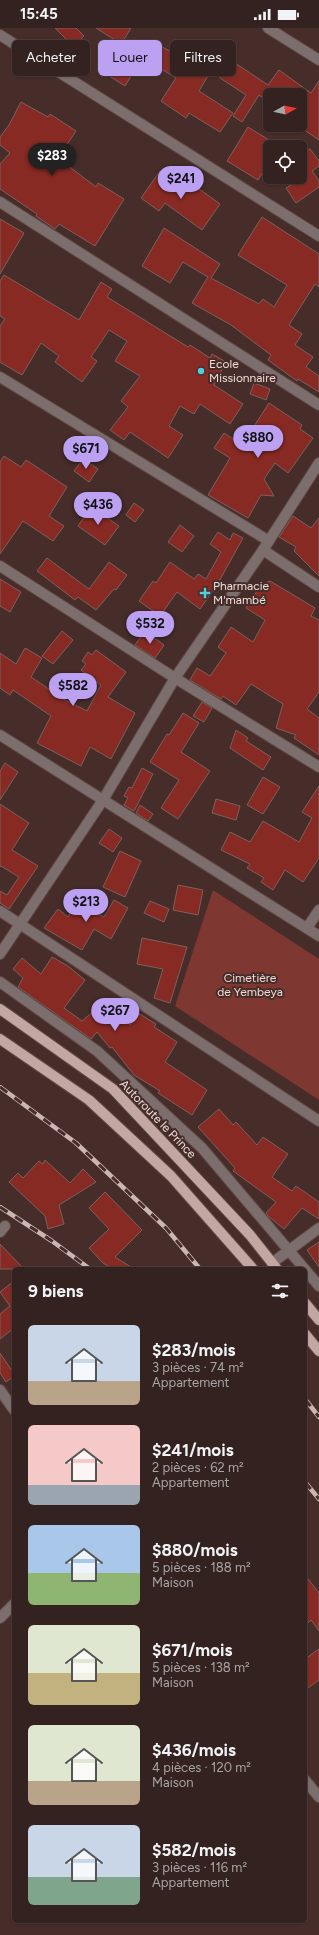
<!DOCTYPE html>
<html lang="fr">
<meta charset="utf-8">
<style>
:root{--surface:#342220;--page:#3c2a29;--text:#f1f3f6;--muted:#a9a4a5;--line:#4e3f3e;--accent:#bca0f2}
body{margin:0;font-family:Figtree,sans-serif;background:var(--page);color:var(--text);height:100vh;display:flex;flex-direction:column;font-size:15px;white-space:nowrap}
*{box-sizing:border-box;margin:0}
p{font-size:13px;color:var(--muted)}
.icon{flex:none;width:22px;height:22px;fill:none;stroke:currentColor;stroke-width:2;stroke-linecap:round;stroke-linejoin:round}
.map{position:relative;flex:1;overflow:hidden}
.details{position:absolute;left:12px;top:1239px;width:295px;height:656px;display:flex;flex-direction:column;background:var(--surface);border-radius:6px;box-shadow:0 1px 3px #0004,0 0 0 1px var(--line)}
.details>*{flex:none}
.top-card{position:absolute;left:12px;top:12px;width:295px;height:36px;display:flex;gap:8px}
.needle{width:26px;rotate:82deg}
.tools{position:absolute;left:263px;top:60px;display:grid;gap:8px}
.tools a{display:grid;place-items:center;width:44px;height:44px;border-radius:6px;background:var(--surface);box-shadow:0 1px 3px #0004,0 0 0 1px var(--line);font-size:20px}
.price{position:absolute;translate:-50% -34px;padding:0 9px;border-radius:14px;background:var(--accent);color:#111;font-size:13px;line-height:26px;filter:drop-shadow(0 1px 2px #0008)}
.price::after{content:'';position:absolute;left:50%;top:24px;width:12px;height:9px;margin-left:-6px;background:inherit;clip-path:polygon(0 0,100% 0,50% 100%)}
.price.on{background:#222;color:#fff}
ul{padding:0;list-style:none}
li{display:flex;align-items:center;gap:12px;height:100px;padding:0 16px}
li span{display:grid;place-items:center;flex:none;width:112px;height:80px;border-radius:6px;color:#555}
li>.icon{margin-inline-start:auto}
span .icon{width:48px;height:48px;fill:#fffc;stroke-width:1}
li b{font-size:17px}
h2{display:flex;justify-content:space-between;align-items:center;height:48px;padding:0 16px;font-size:17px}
.tag{padding:0 14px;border-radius:6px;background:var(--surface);box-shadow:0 1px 3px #0004,0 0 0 1px var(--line);font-size:14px;line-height:36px}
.tag.on{background:var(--accent);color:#111}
.status{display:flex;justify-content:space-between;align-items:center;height:28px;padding:0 20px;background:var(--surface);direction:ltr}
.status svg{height:11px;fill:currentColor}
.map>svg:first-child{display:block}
.green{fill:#7e3831}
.building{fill:#872a23;stroke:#7d605c}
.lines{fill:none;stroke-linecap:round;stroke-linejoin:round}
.minor-casing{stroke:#614946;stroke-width:12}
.major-casing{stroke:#614946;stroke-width:12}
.minor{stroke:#7c6e6c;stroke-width:10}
.major{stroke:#c2a7a3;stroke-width:10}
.rail-casing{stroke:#cab7b5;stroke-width:4.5}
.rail{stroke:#462d2a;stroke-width:3;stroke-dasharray:9;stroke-linecap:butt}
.poi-dot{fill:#53cbdb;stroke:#462d2a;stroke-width:1.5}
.labels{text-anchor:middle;stroke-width:4;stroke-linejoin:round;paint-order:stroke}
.poi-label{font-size:12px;fill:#eedddb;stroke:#462d2a;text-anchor:start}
.park-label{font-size:12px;fill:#f4d8d4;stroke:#462d2a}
.street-label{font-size:12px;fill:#eedddb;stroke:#462d2a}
</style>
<div class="status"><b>15:45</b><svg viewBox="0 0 49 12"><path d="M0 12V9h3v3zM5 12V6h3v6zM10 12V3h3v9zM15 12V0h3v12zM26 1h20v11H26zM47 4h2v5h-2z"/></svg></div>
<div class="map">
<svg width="319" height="1907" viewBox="0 0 319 1907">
<rect width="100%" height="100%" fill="#462d2a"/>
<path class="green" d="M213 862 319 931V1072L175 978Z"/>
<g class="building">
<path d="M55 0H76L84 8 73 18Z"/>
<path d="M96 0H131L121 16Z"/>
<path d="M154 14 209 46 199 63 233 85 220 104 189 85 186 90 161 73 176 50 144 30Z"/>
<path d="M119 18 141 32 125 58 103 44Z"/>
<path d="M232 33 268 57 279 42 311 65 319 53V112L297 97H301L300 67H270V75L259 67 242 94 233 88 246 67 220 50Z"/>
<path d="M21 74 48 89 50 86 76 103 58 130 96 159 98 155 124 171 95 218 59 196 55 201 36 188 37 186 0 161V136L10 125 0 117V109L9 97Z"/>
<path d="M248 99 274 115 270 119V132L258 152 227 133Z"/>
<path d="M310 121 319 133V138L312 143 319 153V159L296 175 286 160 293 156 288 149H300V126Z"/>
<path d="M160 143 187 162 191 155 220 176 202 202 165 175 159 183 141 170Z"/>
<path d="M262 189 319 226V259L315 256 289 297 302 306 295 317 313 329 306 339 319 348V364L298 351 297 353 268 332 271 327 231 297 192 275 208 249 183 234 170 255 142 238 164 200 220 236 211 250 259 276 263 271 274 279 287 257 238 227Z"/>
<path d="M0 191 24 205 0 246Z"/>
<path d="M4 247 79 292 101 254 112 261 107 269 188 319 190 317 210 330 212 326 226 334 214 357 243 376 230 396 200 376 194 386 180 378 169 398 183 407 168 430 130 404 124 412 110 402 128 379 121 373 140 348 115 333 127 313 109 302 91 329 97 333 82 354 55 334 59 328 41 315 22 347 0 334V298L5 291 0 288V253Z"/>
<path d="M254 355 270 361 266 372 250 366Z"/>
<path d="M269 375 302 397 300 401 313 410 288 445 275 435 264 451 274 468 261 467 248 490 208 467 230 430 214 420 224 405 242 417Z"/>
<path d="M4 428 21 439 26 432 67 459 49 488 64 498 53 513 23 493 0 526V434Z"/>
<path d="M83 431 98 441 89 454 74 443Z"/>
<path d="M134 475 144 482 135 494 126 487Z"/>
<path d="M91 479 119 498 105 517 78 498Z"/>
<path d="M293 488 311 500 319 490V548L294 523 296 519 279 509Z"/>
<path d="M180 497 194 508 182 524 168 514Z"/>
<path d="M218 504 230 512 233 505 243 510 217 557 200 581 177 564 160 588 139 573 153 553 156 555 170 534 194 551 198 546 206 551 221 524 210 516Z"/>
<path d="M47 530 89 561 109 534 127 547 116 562 114 561 96 582 78 569 75 572 37 543Z"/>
<path d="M0 551 21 564 10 584 0 578Z"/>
<path d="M270 553 315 580 311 588 319 592V664L307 681 319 690V727L294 710 296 707 276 700 283 676 251 656 236 677 223 668 221 671 190 652 197 640 210 648 226 625 218 619 231 599 253 614 265 592 246 580 261 557Z"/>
<path d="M62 603 73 612 53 636 42 628Z"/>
<path d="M145 603 164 617 155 630 135 617Z"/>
<path d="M25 620 42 630 31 649 65 672 87 683 101 657 81 642 86 636 82 633 88 624 92 627 96 622 126 644 108 669 135 685 111 731 90 719 81 738 37 715 51 688 13 662 10 667 0 660V625L16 636Z"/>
<path d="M202 674 212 680 204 694 193 688Z"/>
<path d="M183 685 199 695 181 724 210 743 178 791 161 780 179 752 150 734 167 706 169 707Z"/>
<path d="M236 702 248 710 246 713 271 729 263 742 230 720Z"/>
<path d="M5 735 18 744 0 772V743Z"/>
<path d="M142 740 153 746 134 783 124 777 128 770 124 768 129 759 132 760Z"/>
<path d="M263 749 280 759 263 786 247 777Z"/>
<path d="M319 758V830L303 854 285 842 273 862 261 854 264 850 247 840 250 836 221 822 230 804 250 814 263 793 299 814 312 790 302 784Z"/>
<path d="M216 771 240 778 236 792 212 785Z"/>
<path d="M0 776 29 795 12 822 38 838 9 881 0 875V863L7 867 19 849 1 838 0 839Z"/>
<path d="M140 777 153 786 148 793 136 785Z"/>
<path d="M109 801 122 810 113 824 99 815Z"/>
<path d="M120 823 141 833 125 869 103 859Z"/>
<path d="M178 857 203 862 198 887 173 882Z"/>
<path d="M114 872 128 880 111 911 94 901 82 922 44 900 58 881 68 889 77 873 104 889Z"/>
<path d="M150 873 169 881 164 894 144 885Z"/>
<path d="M142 910 187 919 170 975 154 970 163 941 137 936Z"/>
<path d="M52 929 68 938 85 952 64 980 82 993 109 970 130 997 138 985 156 996 154 999 177 1014 165 1034 207 1062 192 1087 158 1065 160 1063 134 1047 112 1019 110 1020 97 1004 91 1011 18 959 23 950 13 941 22 930 41 946Z"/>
<path d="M219 1081 233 1097 236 1094 257 1117 263 1109 288 1126 272 1149 292 1163 296 1158 319 1174V1191L302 1180 284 1201 268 1188 266 1185 276 1174 233 1143 235 1140 198 1099Z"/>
<path d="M45 1132 70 1155 83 1141 96 1154 59 1177 64 1196 48 1201 45 1188 9 1154 18 1145 23 1150 39 1133 43 1136Z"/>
<path d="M105 1164 142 1202 115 1229 134 1241H113L103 1235 89 1220 109 1201 89 1180Z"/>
<path d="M319 1214V1239L307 1222Z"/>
<path d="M0 1216 24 1241H0Z"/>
<path d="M14 1253V1300L0 1311V1286L10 1278 0 1264Z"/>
<path d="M0 1325 14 1346V1348L6 1354 0 1345Z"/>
<path d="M305 1547 319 1565V1603L311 1592 305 1598Z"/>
<path d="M319 1621V1652L305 1662V1631Z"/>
</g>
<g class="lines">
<defs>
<g id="minor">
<path d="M268 0 319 32"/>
<path d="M0 7 319 208"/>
<path d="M0 174 319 377"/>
<path d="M0 349 269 513"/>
<path d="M263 522 319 559"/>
<path d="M0 538 175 650 319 739"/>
<path d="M0 707 319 908"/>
<path d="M0 883 319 1093"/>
<path d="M307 900 319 882"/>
<path d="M0 926 103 772 175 650 263 522 319 435"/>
<path d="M0 954 97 1023 202 1120 319 1258"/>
<path d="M0 1204 5 1198"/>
<path d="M272 1235 319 1200"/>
<path d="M0 1362 14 1382"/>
<path d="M0 1590 14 1576"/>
<path d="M305 1752 319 1769"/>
</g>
<g id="major">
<path d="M0 981 113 1061 250 1207 277 1241"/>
<path d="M0 1011 89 1072 171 1148 253 1241"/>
<path d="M305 1275 319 1292"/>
<path d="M305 1306 319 1323"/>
</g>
</defs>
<use href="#minor" class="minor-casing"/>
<use href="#major" class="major-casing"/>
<use href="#minor" class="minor"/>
<use href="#major" class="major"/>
<defs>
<g id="rail">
<path d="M0 1059 76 1115 166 1200 200 1241"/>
<path d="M0 1179 52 1213 90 1241"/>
<path d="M305 1371 319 1389"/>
<path d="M305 1454 319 1471"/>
</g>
</defs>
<use href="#rail" class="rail-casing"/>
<use href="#rail" class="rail"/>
</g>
<g class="poi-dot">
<circle cx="201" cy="343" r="4"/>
<path d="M203 559h4v4h4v4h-4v4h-4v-4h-4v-4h4z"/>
</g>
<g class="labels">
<g class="poi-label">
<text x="209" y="340">Ecole<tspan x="209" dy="14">Missionnaire</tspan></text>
<text x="213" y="562">Pharmacie<tspan x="213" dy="14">M'mambé</tspan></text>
</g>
<g class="park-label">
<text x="250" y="954">Cimetière<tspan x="250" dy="14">de Yembeya</tspan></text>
</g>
<g class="street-label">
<text transform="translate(158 1091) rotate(46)" y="4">Autoroute le Prince</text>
</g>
</g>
</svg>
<div class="tools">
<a><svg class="needle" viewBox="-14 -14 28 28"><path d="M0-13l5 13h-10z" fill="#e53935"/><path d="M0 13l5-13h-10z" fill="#a9a4a5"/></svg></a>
<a><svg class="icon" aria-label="locate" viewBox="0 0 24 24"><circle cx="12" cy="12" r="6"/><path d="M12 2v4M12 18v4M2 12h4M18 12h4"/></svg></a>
</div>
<b class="price on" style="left:52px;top:149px">$283</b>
<b class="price" style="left:181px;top:172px">$241</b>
<b class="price" style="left:258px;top:431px">$880</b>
<b class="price" style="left:86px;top:442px">$671</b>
<b class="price" style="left:98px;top:498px">$436</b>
<b class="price" style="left:150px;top:617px">$532</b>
<b class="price" style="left:73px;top:679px">$582</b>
<b class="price" style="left:86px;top:895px">$213</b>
<b class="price" style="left:115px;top:1004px">$267</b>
<div class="top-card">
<a class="tag">Acheter</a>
<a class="tag on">Louer</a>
<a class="tag">Filtres</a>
</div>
<section class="details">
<h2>9 biens<svg class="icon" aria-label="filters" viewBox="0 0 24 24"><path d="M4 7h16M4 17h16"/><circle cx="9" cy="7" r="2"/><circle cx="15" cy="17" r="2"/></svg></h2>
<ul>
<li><span style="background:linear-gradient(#c9d6e8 70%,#b9a48a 0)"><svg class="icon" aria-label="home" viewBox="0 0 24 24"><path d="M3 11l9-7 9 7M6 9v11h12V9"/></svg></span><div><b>$283/mois</b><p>3 pièces · 74 m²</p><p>Appartement</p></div></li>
<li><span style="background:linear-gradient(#f6c9c9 75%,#9aa5b1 0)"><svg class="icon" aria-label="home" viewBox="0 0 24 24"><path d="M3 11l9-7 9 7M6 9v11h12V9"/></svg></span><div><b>$241/mois</b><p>2 pièces · 62 m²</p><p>Appartement</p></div></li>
<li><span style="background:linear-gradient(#a9c7e8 60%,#8fb573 0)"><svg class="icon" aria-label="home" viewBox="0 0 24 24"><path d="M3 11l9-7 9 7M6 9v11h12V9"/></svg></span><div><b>$880/mois</b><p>5 pièces · 188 m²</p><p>Maison</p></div></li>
<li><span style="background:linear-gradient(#dfe7d0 60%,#c2b280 0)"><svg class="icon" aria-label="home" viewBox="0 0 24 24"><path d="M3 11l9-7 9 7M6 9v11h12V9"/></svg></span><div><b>$671/mois</b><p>5 pièces · 138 m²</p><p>Maison</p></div></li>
<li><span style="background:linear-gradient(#dfe7d0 70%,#b9a48a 0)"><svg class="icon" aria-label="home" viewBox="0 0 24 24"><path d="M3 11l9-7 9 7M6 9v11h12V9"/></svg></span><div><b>$436/mois</b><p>4 pièces · 120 m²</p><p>Maison</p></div></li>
<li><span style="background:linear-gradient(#c9d6e8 65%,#7fa58c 0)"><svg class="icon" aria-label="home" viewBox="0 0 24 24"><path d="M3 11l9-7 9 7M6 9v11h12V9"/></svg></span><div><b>$582/mois</b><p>3 pièces · 116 m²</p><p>Appartement</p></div></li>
</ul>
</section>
</div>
